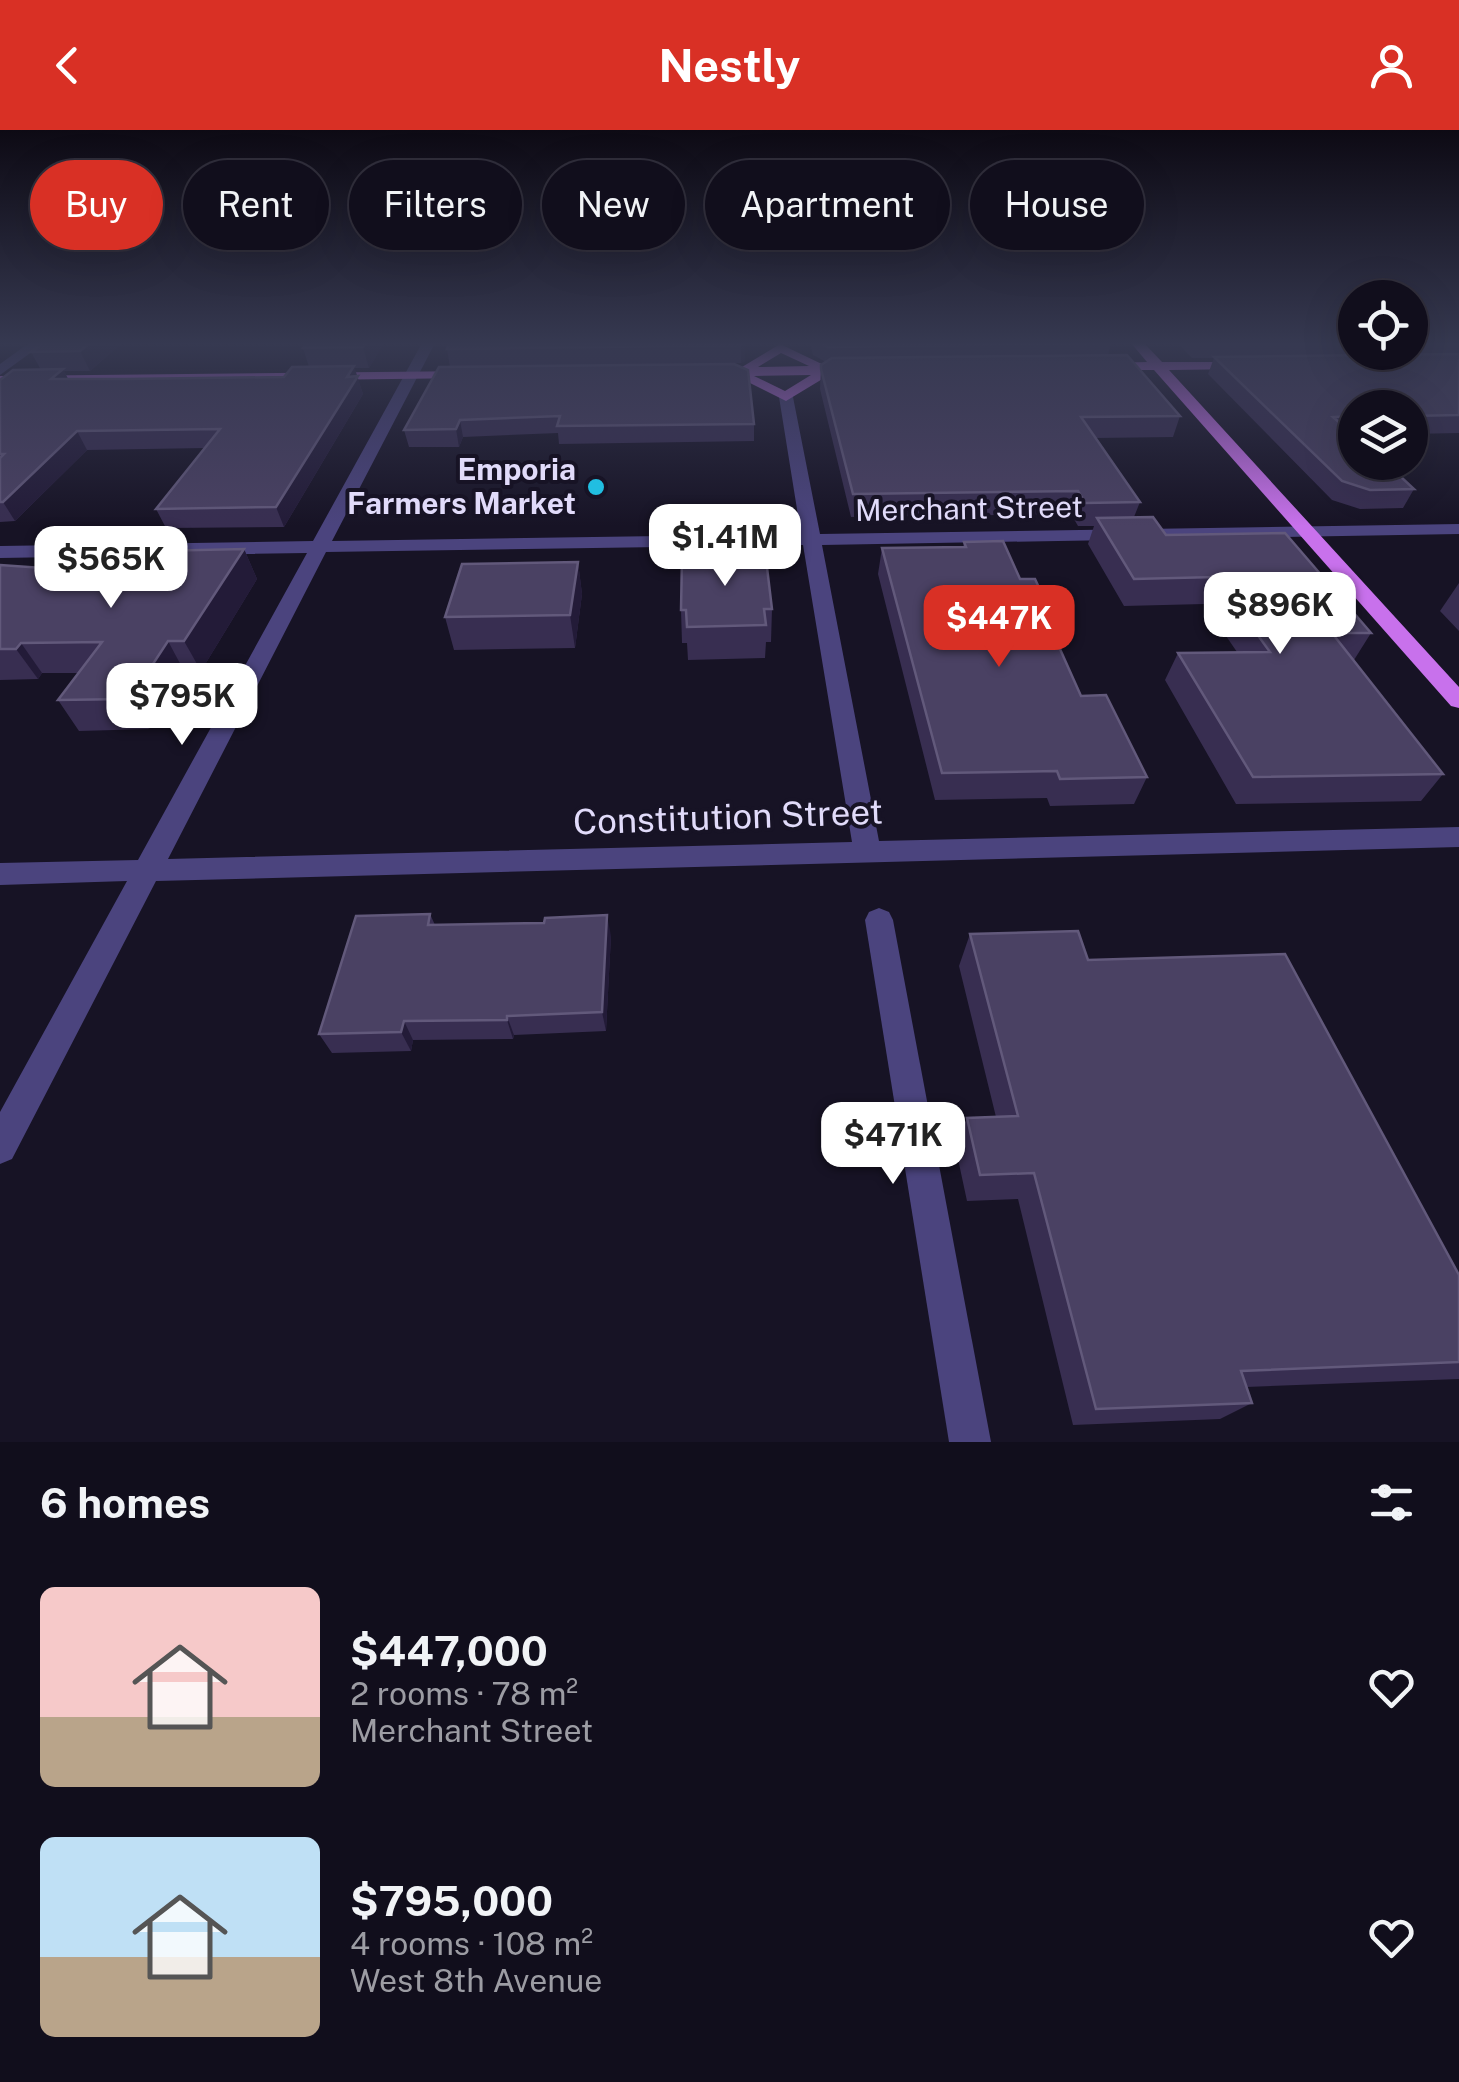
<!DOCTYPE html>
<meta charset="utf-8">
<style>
:root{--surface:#110e1c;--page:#1a1725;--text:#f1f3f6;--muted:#9c9ca3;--line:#302e3b;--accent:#d93025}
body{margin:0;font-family:"Public Sans",sans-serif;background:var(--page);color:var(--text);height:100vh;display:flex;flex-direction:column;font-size:38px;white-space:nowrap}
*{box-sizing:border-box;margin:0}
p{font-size:32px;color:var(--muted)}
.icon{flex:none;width:55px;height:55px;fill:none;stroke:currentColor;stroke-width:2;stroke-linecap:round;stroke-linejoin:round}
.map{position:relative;height:1312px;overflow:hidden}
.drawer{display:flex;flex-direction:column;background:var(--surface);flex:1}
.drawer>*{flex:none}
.guide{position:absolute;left:30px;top:30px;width:1400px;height:90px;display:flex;gap:20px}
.tools{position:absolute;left:1338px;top:150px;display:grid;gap:20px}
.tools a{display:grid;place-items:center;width:90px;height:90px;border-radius:50%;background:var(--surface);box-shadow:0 10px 40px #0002,0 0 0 2px var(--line);font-size:50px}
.price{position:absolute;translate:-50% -85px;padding:0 22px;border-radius:20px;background:#fff;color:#222;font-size:32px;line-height:65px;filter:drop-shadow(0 2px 5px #0008)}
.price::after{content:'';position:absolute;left:50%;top:60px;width:30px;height:22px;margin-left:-15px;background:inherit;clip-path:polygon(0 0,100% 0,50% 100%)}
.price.current{background:var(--accent);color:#fff}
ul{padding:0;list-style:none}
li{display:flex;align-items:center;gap:30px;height:250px;padding:0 40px}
li span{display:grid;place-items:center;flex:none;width:280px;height:200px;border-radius:15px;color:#555}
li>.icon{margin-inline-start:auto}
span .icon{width:120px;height:120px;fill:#fffc;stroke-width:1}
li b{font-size:42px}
h2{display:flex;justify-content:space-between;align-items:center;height:120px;padding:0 40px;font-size:42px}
.chip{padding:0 35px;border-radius:45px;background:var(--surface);box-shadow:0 10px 40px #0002,0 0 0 2px var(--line);font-size:35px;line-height:90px}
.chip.current{background:var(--accent);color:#fff}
header{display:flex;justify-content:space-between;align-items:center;height:130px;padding:0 40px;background:var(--accent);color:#fff;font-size:45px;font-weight:700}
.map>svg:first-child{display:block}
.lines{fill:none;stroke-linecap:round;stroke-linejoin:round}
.minor{fill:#4b447e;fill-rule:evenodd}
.major{fill:#c871ec;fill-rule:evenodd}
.wall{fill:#382e51}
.shaded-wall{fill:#231b38}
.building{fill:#4a4163;stroke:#62597b;stroke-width:2.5}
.poi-dot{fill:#21bee1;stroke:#171325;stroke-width:4}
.labels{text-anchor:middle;stroke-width:8;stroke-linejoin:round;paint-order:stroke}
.far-poi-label{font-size:30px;font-weight:bold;fill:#e1dbfa;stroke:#171325;text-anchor:end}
.far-street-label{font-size:30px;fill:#e1dbfa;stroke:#171325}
.street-label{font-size:35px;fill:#e1dbfa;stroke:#171325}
</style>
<header><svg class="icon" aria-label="back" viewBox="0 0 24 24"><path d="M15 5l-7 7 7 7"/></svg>Nestly<svg class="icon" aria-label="person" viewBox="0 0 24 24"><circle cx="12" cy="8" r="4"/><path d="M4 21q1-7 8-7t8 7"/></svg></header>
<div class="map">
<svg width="1459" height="1312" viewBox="0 0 1459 1312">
<rect width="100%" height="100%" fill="#171325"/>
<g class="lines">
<g class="minor">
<path d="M29 213H44L0 245V234Z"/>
<path d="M422 213H435L332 411 801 404 779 267 786 263 793 267 820 404 1459 394V404L822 415 879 711 1459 697V717L156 751 12 1029 0 1034V982L127 751 0 755V733L138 730 307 423 0 428V416L313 411ZM803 415 852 712 168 729 326 422Z"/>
<path d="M879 778 889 782 893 790 991 1312H949L865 790 869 782Z"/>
</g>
<g class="major">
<path d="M1131 213H1144L1162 232H1249V238L1244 239 1169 240 1459 557V578L1451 576 1154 240H1099V234L1104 233 1147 232Z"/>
<path d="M780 214 826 236H854L861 240 854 244 829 245 786 271 736 246H714L707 242 714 238 742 237ZM781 223 809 236 758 237ZM811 245 785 261 754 246Z"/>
<path d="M474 241 476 244 469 248 0 254V246Z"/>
</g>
</g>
<g class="wall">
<path d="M44 213H122L90 241H64L68 249 284 247 309 237 303 218 307 213H384L369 238H354L363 264 284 397 166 398 156 379 205 318 87 320 15 391 0 392V250L41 240 31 222Z"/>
<path d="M745 213V231L741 233 572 235 754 294V311L559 314 558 303 463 307 459 317H409L404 300 450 237 447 219Z"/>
<path d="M810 213H1111L1108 225 1180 286 1173 307 1095 308 1140 372 1134 387 1166 405 1371 503 1354 530H1353L1443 644 1421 671 1236 674 1165 550 1178 523 1237 522 1204 474 1124 476 1088 414 1094 396H1078L1071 384 851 387 820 259 821 235 826 232 813 225Z"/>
<path d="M1177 213H1355V222H1410V213H1459V303L1410 304V278H1355V305H1353L1414 359 1403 378 1360 379 1332 370 1208 244 1214 228H1192Z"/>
<path d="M964 412 1020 449 1054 490 1051 500 1081 566 1147 647 1134 674 1050 676 1047 668 935 670 878 444 882 418 963 417Z"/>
<path d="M244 419 257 449 201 541H184L149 599 79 601 58 570 79 543H42L38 549 0 550V435L43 438 147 431Z"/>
<path d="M753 429 772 479 771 512H766L765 528 688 530 687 513H682L681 480Z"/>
<path d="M578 432 582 464 575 518 454 520 445 487Z"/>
<path d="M1459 453V501L1440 481Z"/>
<path d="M430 784 435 795 611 806 606 901 514 905 513 909 413 910 411 921 332 923 319 904Z"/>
<path d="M970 804 1088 830 1459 1145V1249L1246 1257 1252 1273 1220 1289 1073 1295 1018 1069 967 1071 955 1015 967 988 996 987 959 836Z"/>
</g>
<g class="shaded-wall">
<path d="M90 213H122L90 241 80 221Z"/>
<path d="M366 213H384L369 238 363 217Z"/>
<path d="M745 213V231L741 233V215Z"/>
<path d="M354 236 363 264 284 397 276 377Z"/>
<path d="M63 239 72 257 51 249Z"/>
<path d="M460 290 463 307 459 317 456 299Z"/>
<path d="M77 301 87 320 15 391 3 372Z"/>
<path d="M244 419 257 449 201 541 184 511Z"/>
<path d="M578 432 582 464 575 518 570 485Z"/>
<path d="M168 511 184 541 149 599 130 569Z"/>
<path d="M21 513 42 543 38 549 16 519Z"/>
<path d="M607 785 611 806 606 901 602 882Z"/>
<path d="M507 886 514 905 513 909 507 890Z"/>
<path d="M404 891 413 910 411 921 401 902Z"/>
</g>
<g class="building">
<path d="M44 213H90L80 221 31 222Z"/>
<path d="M307 213H366L363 217 303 218Z"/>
<path d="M449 213H745L741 215 447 219Z"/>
<path d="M819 213H1112L828 217Z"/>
<path d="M1459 224V285L1410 286V278H1355V286L1333 287 1355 306V332H1385L1414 359 1370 360 1342 351 1214 227Z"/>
<path d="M1127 225 1180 286 1081 287 1140 372 1085 373 1078 361 853 364 821 239V235L832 228Z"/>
<path d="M734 234 748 240 754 294 557 296 560 286 460 290 456 299 404 300 439 237Z"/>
<path d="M354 236 347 247 358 246 276 377 156 379 220 299 77 301 3 372H0V328L4 324H0V250L13 240 63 239 51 249H125L284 247 292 237Z"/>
<path d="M1153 387 1166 405 1285 403 1371 503H1332L1443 644 1253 647 1178 523 1270 522 1216 447 1134 449 1097 388Z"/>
<path d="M1003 411 1020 449H1035L1054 490H1047L1081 566 1106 565 1147 647 1060 649 1057 641 942 643 882 418 966 417 964 412Z"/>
<path d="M244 419 184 511H168L130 569 58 570 102 512 21 513 16 519H0V435L43 438 62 423 147 431 155 421Z"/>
<path d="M752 420 753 429H766L772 479H764L766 495 687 497 686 480H681L682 427H698V421Z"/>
<path d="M578 432 570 485 445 487 462 434Z"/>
<path d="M430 784 428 795 544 793 545 788 607 785 602 882 507 886V890L404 891 401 902 319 904 356 786Z"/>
<path d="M1078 801 1088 830 1285 824 1459 1145V1232L1241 1241 1252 1273 1096 1279 1034 1043 980 1045 967 988 1018 986 970 804Z"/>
</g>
<linearGradient id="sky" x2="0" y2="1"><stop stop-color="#0d0a14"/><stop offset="0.54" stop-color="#363951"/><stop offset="1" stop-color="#363951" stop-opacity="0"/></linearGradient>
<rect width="1459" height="396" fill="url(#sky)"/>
<circle class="poi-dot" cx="596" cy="357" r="10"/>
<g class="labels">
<g class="far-poi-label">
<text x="576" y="350">Emporia<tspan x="576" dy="34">Farmers Market</tspan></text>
</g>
<g class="far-street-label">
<text transform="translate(969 379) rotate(-1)" y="10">Merchant Street</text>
</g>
<g class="street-label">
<text transform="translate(728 687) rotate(-2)" y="12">Constitution Street</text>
</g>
</g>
</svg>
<div class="tools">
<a><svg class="icon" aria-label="locate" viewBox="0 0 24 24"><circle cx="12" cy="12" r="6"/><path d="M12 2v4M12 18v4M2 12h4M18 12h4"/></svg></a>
<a><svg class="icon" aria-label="layers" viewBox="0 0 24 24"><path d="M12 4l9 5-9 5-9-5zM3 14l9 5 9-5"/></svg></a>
</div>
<b class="price" style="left:725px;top:459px">$1.41M</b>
<b class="price" style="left:111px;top:481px">$565K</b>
<b class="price" style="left:1280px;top:527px">$896K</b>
<b class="price current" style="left:999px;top:540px">$447K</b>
<b class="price" style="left:182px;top:618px">$795K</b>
<b class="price" style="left:893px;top:1057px">$471K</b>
<div class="guide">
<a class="chip current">Buy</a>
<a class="chip">Rent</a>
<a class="chip">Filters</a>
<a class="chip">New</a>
<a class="chip">Apartment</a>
<a class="chip">House</a>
</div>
</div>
<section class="drawer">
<h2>6 homes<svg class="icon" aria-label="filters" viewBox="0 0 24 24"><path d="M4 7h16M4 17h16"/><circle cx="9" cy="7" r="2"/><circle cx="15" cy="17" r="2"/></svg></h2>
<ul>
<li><span style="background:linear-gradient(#f6c9c9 65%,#b9a48a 0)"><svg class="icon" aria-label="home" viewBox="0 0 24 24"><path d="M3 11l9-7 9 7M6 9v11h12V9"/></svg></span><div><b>$447,000</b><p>2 rooms · 78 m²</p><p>Merchant Street</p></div><svg class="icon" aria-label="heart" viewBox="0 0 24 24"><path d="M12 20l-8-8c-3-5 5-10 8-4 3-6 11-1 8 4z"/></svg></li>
<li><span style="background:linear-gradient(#bfe0f5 60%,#b9a48a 0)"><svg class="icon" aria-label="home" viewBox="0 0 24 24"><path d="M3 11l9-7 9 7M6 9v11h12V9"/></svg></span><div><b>$795,000</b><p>4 rooms · 108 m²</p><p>West 8th Avenue</p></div><svg class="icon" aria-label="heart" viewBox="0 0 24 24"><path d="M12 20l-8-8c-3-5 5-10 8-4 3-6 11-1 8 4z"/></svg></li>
</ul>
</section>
